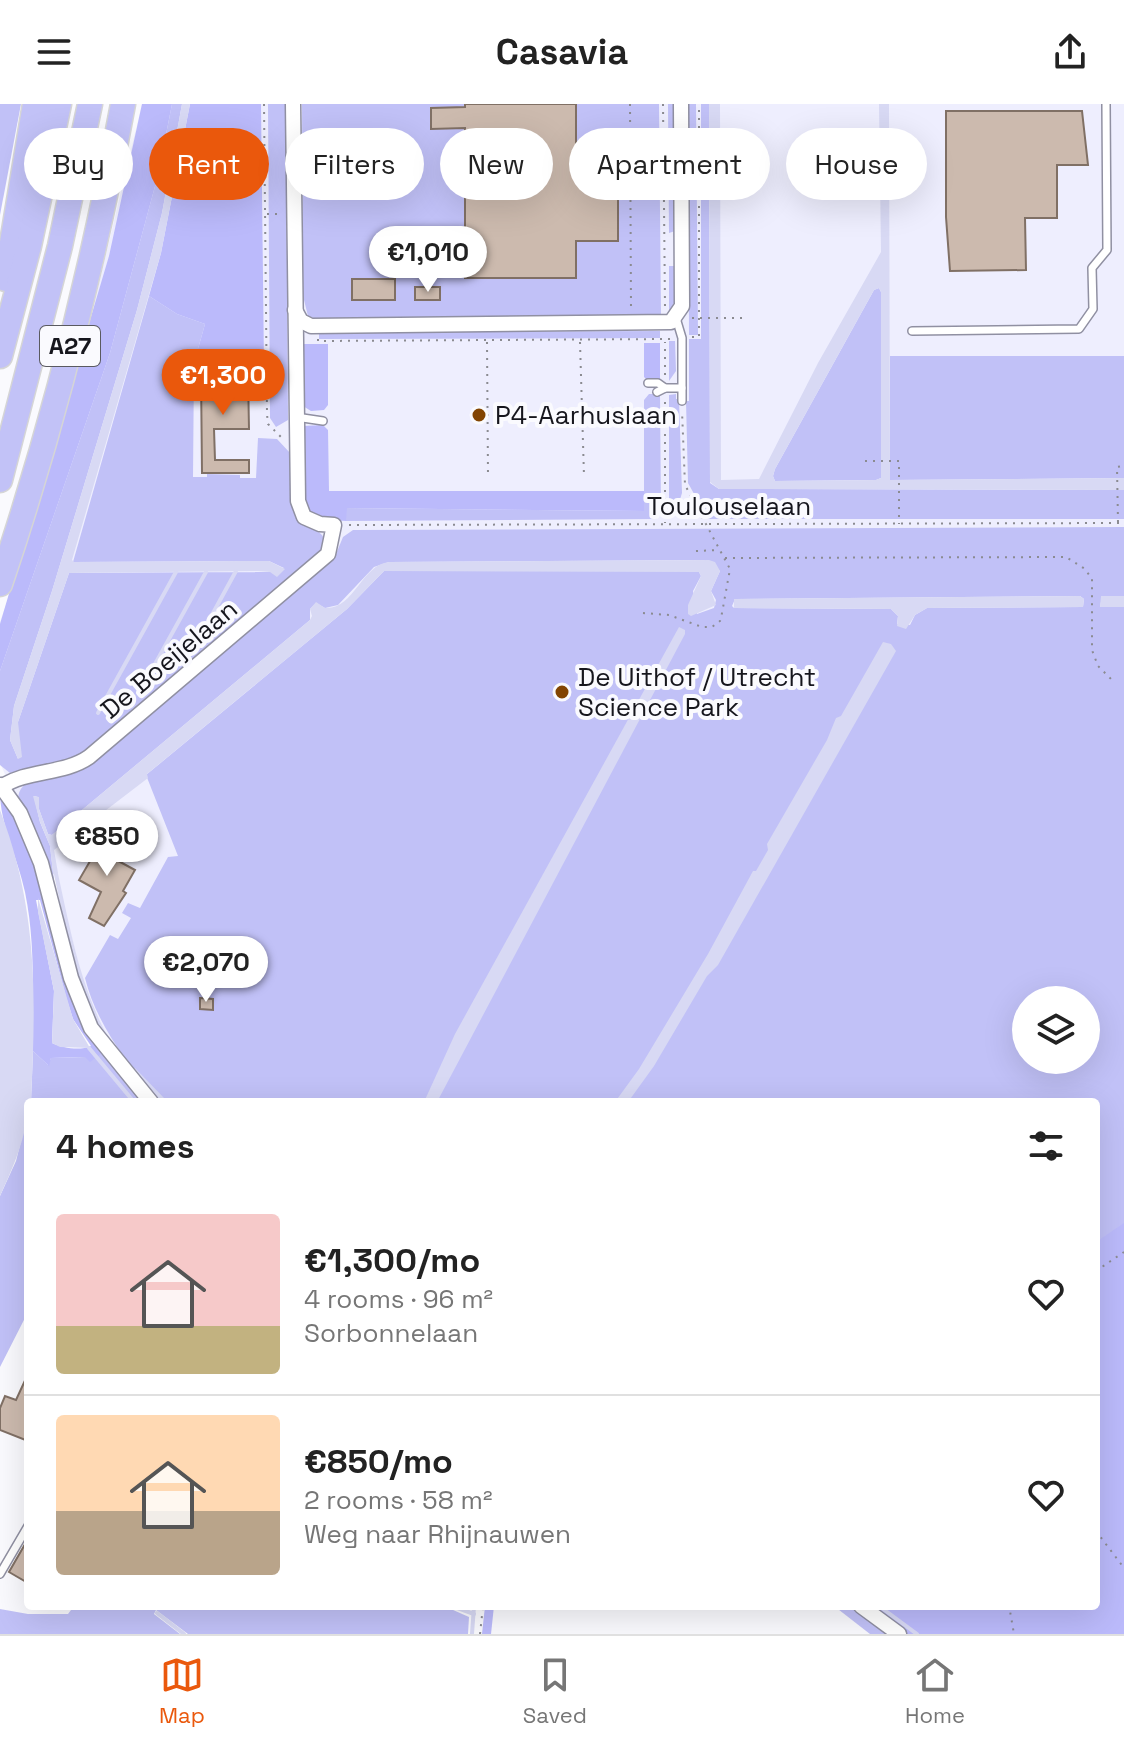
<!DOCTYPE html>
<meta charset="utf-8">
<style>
:root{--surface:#fff;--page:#f2f2f2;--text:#222;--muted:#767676;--line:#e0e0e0;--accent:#ea580c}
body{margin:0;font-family:"Space Grotesk",sans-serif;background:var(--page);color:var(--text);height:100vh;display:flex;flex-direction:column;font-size:30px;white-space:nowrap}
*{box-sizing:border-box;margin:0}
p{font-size:26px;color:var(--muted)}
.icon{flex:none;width:44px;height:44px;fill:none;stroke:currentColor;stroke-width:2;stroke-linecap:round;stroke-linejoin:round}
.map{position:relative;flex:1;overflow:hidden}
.panel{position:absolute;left:24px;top:994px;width:1076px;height:512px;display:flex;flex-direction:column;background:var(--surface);border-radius:8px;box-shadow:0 8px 32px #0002}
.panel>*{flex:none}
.top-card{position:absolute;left:24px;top:24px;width:1076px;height:72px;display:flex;gap:16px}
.fabs{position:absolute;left:1012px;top:882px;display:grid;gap:16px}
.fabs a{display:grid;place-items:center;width:88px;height:88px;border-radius:50%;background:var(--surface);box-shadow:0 8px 32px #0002;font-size:40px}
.price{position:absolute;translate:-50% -68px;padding:0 18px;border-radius:28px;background:#fff;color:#222;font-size:26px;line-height:52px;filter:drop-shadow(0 2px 4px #0008)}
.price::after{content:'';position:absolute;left:50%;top:48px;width:24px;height:18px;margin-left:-12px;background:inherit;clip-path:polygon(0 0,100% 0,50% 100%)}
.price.current{background:var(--accent);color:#fff}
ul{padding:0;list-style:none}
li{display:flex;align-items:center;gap:24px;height:200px;padding:0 32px}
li+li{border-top:2px solid var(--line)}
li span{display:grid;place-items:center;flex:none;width:224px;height:160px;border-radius:8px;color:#555}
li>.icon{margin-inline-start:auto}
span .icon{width:96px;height:96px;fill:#fffc;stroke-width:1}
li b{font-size:34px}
h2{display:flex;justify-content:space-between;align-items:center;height:96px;padding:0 32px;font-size:34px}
.pill{padding:0 28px;border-radius:36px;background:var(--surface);box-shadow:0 8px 32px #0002;font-size:28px;line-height:72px}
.pill.current{background:var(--accent);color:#fff}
header{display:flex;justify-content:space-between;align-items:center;height:104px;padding:0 32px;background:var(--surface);font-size:36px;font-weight:700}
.dock{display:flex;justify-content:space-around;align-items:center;height:112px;border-top:2px solid var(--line);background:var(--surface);font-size:22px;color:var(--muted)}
.dock a{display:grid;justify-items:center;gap:4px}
.dock .current{color:var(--accent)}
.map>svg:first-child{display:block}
.built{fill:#eeeefe;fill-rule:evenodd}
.green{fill:#c1c1f7;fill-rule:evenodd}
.forest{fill:#bbbafb;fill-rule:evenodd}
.water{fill:#d8d9f4;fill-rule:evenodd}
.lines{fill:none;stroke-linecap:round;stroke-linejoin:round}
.stream{stroke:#d8d9f4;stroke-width:4}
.building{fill:#ccbaae;stroke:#807065;stroke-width:2}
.lane-casing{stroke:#9090a2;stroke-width:10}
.street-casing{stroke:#9090a2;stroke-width:17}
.highway-casing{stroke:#d5d5d6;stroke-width:27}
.path{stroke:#8b8b91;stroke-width:2;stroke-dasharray:2 6;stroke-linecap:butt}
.lane{stroke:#fff;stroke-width:7}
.street{stroke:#fff;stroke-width:14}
.highway{stroke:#c2c2f7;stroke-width:24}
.poi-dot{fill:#824402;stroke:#fafafe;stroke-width:3}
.labels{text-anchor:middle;stroke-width:8;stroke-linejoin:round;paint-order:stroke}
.shield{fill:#fafafe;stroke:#5a5a60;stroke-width:2}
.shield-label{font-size:24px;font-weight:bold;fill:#16161d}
.poi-label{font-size:26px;fill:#16161d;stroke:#fafafe;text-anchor:start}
.street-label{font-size:26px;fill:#16161d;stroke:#fafafe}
</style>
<header><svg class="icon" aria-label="menu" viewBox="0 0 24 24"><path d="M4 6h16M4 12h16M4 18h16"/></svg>Casavia<svg class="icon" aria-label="share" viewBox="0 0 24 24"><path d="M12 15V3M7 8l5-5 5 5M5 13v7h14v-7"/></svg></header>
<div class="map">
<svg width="1124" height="1530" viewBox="0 0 1124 1530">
<rect width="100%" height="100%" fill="#fafafe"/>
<path class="built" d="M142 0H1124V1121L1096 1139V998H167L110 938 89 900 38 704 19 702 0 659V518L26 442 87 230ZM1026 896H1086V956H1026Z"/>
<g class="green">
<path d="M0 0H21L0 111Z"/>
<path d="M172 0H182L162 109 137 206 52 487 14 602 10 636 18 655V618L69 469 270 468 284 464 269 457 73 458 149 192 177 210 205 220 194 259 193 373H207V370L240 371V374H256L258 334 277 335 291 350 295 413C303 425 320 423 325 436L318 451 80 654 10 669 0 661V567L110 249 158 71Z"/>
<path d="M268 0H286L288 316 276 323 270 314Z"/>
<path d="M302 0H465L466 174H576V137L618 56H576V0H659L661 213 316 215 308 212 303 192Z"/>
<path d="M668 0H675V127L669 129Z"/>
<path d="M688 0H696L698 231H689Z"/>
<path d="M701 0H709L710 379 719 385 1124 386V415H708L688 379 686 297H689V235H701Z"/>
<path d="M669 162H675V197L669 209Z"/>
<path d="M879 184 881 188V374L876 376 775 377 773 372 775 365 874 186Z"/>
<path d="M660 227V234L319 235V228Z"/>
<path d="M669 237H675L676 267 669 277Z"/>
<path d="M890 252H1124V374L890 376Z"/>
<path d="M649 290H660L661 408 656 415 346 417V404L644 407V296Z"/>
<path d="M676 290V295H679L682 389 678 402 669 407V291Z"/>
<path d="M1124 423V492H1102L1100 503H1124V1530L1096 1502V998H156C128 958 97 922 85 874L110 831 118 835 131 814 122 809 128 799 140 804 168 753 178 752 146 671 347 505 384 467H693L699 468 701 472 693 487 697 510 714 504 716 496 711 487 720 467 704 456 389 458 374 463 338 501 325 504 316 499 310 505V516L52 731 48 730 39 705 38 693 34 692 40 718 50 742 54 776 50 774 18 698C17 671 49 673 68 669L297 485 336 450 343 433 353 426ZM1080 492 1084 495 1083 503 927 504 915 511 910 521 897 520 898 512 891 505 734 504 732 502 735 495ZM1026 896H1086V956H1026Z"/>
<path d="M33 947 48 961 51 954 85 953 102 949 146 998H31Z"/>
<path d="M28 1009V1208L0 1263V1092L16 1057Z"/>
<path d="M74 1502H444L469 1513 468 1530H188L156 1506 154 1510 180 1530H0V1505L28 1510H68Z"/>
<path d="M834 1502H857L892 1530H870Z"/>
</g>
<g class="forest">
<path d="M142 0H172L158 71 110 249 0 567V520L109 152Z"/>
<path d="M190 0H261L264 261 259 265 253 259H194L205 220 177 210 149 192 161 149Z"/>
<path d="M644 239H660V277H648L644 273Z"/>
<path d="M303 240H328V301L324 306 311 307 303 302Z"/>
<path d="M323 321 328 326 329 387H644V407L347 404 346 417 318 415 305 405 303 322Z"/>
<path d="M0 687 26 731 102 949 90 958 85 953 51 954 49 962 33 947C32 894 36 841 25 788 18 754 0 722 0 687ZM36 796H40L66 893 73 915 91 942C80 947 63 944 52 939L54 887Z"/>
<path d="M1124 1119V1530H903L867 1502H1096V1138Z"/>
<path d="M485 1502H494L491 1530H482Z"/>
</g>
<g class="water">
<path d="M182 0H190L161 149 72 456 74 458 269 457 285 465 277 473 270 468 258 467 69 469 18 618 22 653 18 655 10 636 14 602 52 487 137 206 162 109Z"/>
<path d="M709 0H720L721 376 759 375 818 259 881 148 879 0H889L890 376 1124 374V386L719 385 710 378ZM879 184 881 188V374L876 376 775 377 773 372 775 365 874 186Z"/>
<path d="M709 456 715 458 720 467 711 487 716 501 691 512 688 510V501L701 472 699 468 384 467 347 505 147 670 148 674 54 746 58 769 53 770 50 742 40 718 33 692 39 693V705L48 730 52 731 310 516 312 512 310 505 316 498 325 504C354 506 361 461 389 458Z"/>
<path d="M1080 492 1084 495 1083 503 927 504 915 511 906 525 897 522 898 512 891 505 734 504V495Z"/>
<path d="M1101 492H1124V503H1100Z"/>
<path d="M679 523 685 526V530L437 998H424L455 930Z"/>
<path d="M883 538 891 540 896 547 718 861 707 872 654 962 628 998H615L639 965 708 850 753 767H756L768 746 767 740 827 636 836 614 841 612Z"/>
<path d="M0 706C38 806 36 892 31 996L28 998C28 1031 13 1063 0 1092Z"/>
<path d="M38 794 73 915 90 944 60 943 52 939 54 887 38 808Z"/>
</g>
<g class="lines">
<g class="stream">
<path d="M201 531 236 467"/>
<path d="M144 580 206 468"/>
<path d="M98 609 176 468"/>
<path d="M56 770C68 826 78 881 105 932"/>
<path d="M89 944 134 998"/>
<path d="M134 966 165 998"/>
<path d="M452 1502 474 1510"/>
<path d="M879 1502 917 1530"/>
<path d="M157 1509 184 1530"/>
<path d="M472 1530 474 1502"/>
</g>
</g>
<g class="building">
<path d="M465 0H576V56H618V137H576V174H465V24L431 25V4L465 3Z"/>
<path d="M946 7H1082L1088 61H1057V114H1025L1026 166 950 167 946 113Z"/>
<rect x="352" y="175" width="43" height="21"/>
<rect x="415" y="183" width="25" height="13"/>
<path d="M201 270H248L249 325H214L215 356H249V369H202Z"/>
<path d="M103 726 121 736 111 753 135 766 123 787 126 789 104 822 89 814 101 788 79 776 100 740 97 738Z"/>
<path d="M200 894 213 895V906L200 905Z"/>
<path d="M28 1270V1337L0 1326V1304L5 1292 16 1296Z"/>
<path d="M28 1435V1479L9 1468Z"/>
</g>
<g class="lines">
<defs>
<g id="lane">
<path d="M676 214 682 234V297"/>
<path d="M912 227 1079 225 1093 205 1092 164 1107 146 1106 0"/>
<path d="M648 279H658L665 284"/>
<path d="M657 288 665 284H682"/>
<path d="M296 313 323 317"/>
<path d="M0 1470 28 1422"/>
</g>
<g id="street">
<path d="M295 206 301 217 311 222 671 218 682 202 681 0"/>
<path d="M0 681 20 709 41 759 71 874 91 924 151 998"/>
<path d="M1 683C28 665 63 671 89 653L328 450 334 421 320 420 304 413 298 397 293 0"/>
<path d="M861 1502 899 1530"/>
</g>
<g id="highway">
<path d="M6 175 35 0"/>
<path d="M0 252 29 142 59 0"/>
<path d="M0 376 60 142 90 0"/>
<path d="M0 480C53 323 93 163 123 0"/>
</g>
</defs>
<use href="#lane" class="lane-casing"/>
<use href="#street" class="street-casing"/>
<use href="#highway" class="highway-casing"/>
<g class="path">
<path d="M264 0 267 310 268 320 284 336"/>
<path d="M630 0 631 203"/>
<path d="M663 0 665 203"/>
<path d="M267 110H280"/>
<path d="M692 214H743"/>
<path d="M692 233H699V0"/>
<path d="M318 235V237L673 235"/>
<path d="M487 238 488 372"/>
<path d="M580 238 584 372"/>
<path d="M665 271V238"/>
<path d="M665 298V419"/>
<path d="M865 357H899V420"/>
<path d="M1118 418 1117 363 1124 362"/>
<path d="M349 421 1124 419"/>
<path d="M696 447 719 446"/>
<path d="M725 454 1066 453 1085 465 1092 475V546L1098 562 1113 577"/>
<path d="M643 509 669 511 702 523H712L720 517 722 509 730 465 685 381 682 307"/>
<path d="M1096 1167 1124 1148"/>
<path d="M1096 1427 1124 1464"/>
<path d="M1006 1502 1010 1507 1014 1530"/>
<path d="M480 1530 483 1502"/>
</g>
<use href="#lane" class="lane"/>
<use href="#street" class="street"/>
<use href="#highway" class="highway"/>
</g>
<g class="poi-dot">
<circle cx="479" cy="311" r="8"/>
<circle cx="562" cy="588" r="8"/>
</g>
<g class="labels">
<rect class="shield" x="40" y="222" width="60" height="40" rx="6"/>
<g class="shield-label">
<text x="70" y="250">A27</text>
</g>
<g class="poi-label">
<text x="495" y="320">P4-Aarhuslaan</text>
<text x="578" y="582">De Uithof / Utrecht<tspan x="578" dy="30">Science Park</tspan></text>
</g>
<g class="street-label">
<text x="729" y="411">Toulouselaan</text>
<text transform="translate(169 555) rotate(-40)" y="9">De Boeijelaan</text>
</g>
</g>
</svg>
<div class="fabs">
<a><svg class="icon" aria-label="layers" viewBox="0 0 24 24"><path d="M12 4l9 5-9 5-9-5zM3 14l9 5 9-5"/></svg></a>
</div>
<b class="price" style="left:428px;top:190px">€1,010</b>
<b class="price current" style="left:223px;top:313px">€1,300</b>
<b class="price" style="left:107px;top:774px">€850</b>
<b class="price" style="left:206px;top:900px">€2,070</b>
<div class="top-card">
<a class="pill">Buy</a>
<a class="pill current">Rent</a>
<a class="pill">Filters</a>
<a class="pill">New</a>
<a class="pill">Apartment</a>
<a class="pill">House</a>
</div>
<section class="panel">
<h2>4 homes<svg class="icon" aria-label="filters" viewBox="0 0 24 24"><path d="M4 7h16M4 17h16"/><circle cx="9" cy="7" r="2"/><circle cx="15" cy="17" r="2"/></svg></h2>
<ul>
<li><span style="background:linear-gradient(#f6c9c9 70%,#c2b280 0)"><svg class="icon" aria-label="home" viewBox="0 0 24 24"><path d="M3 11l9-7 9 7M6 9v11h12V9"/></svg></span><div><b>€1,300/mo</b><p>4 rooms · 96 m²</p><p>Sorbonnelaan</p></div><svg class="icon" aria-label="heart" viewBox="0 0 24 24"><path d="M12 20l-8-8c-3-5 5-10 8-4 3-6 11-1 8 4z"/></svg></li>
<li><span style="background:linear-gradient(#ffd9b3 60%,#b9a48a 0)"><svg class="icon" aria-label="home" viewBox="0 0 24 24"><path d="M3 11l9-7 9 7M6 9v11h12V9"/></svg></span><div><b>€850/mo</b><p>2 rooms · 58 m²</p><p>Weg naar Rhijnauwen</p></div><svg class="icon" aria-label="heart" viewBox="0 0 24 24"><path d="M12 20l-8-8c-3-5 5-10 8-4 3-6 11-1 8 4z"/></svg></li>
</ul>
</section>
</div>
<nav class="dock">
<a class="current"><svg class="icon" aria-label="map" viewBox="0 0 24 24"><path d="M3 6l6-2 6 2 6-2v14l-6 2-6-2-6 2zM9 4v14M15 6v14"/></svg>Map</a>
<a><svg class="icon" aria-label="saved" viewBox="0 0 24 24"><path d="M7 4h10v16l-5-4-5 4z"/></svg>Saved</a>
<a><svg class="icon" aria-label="home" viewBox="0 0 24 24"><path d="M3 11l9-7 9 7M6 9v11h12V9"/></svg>Home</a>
</nav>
